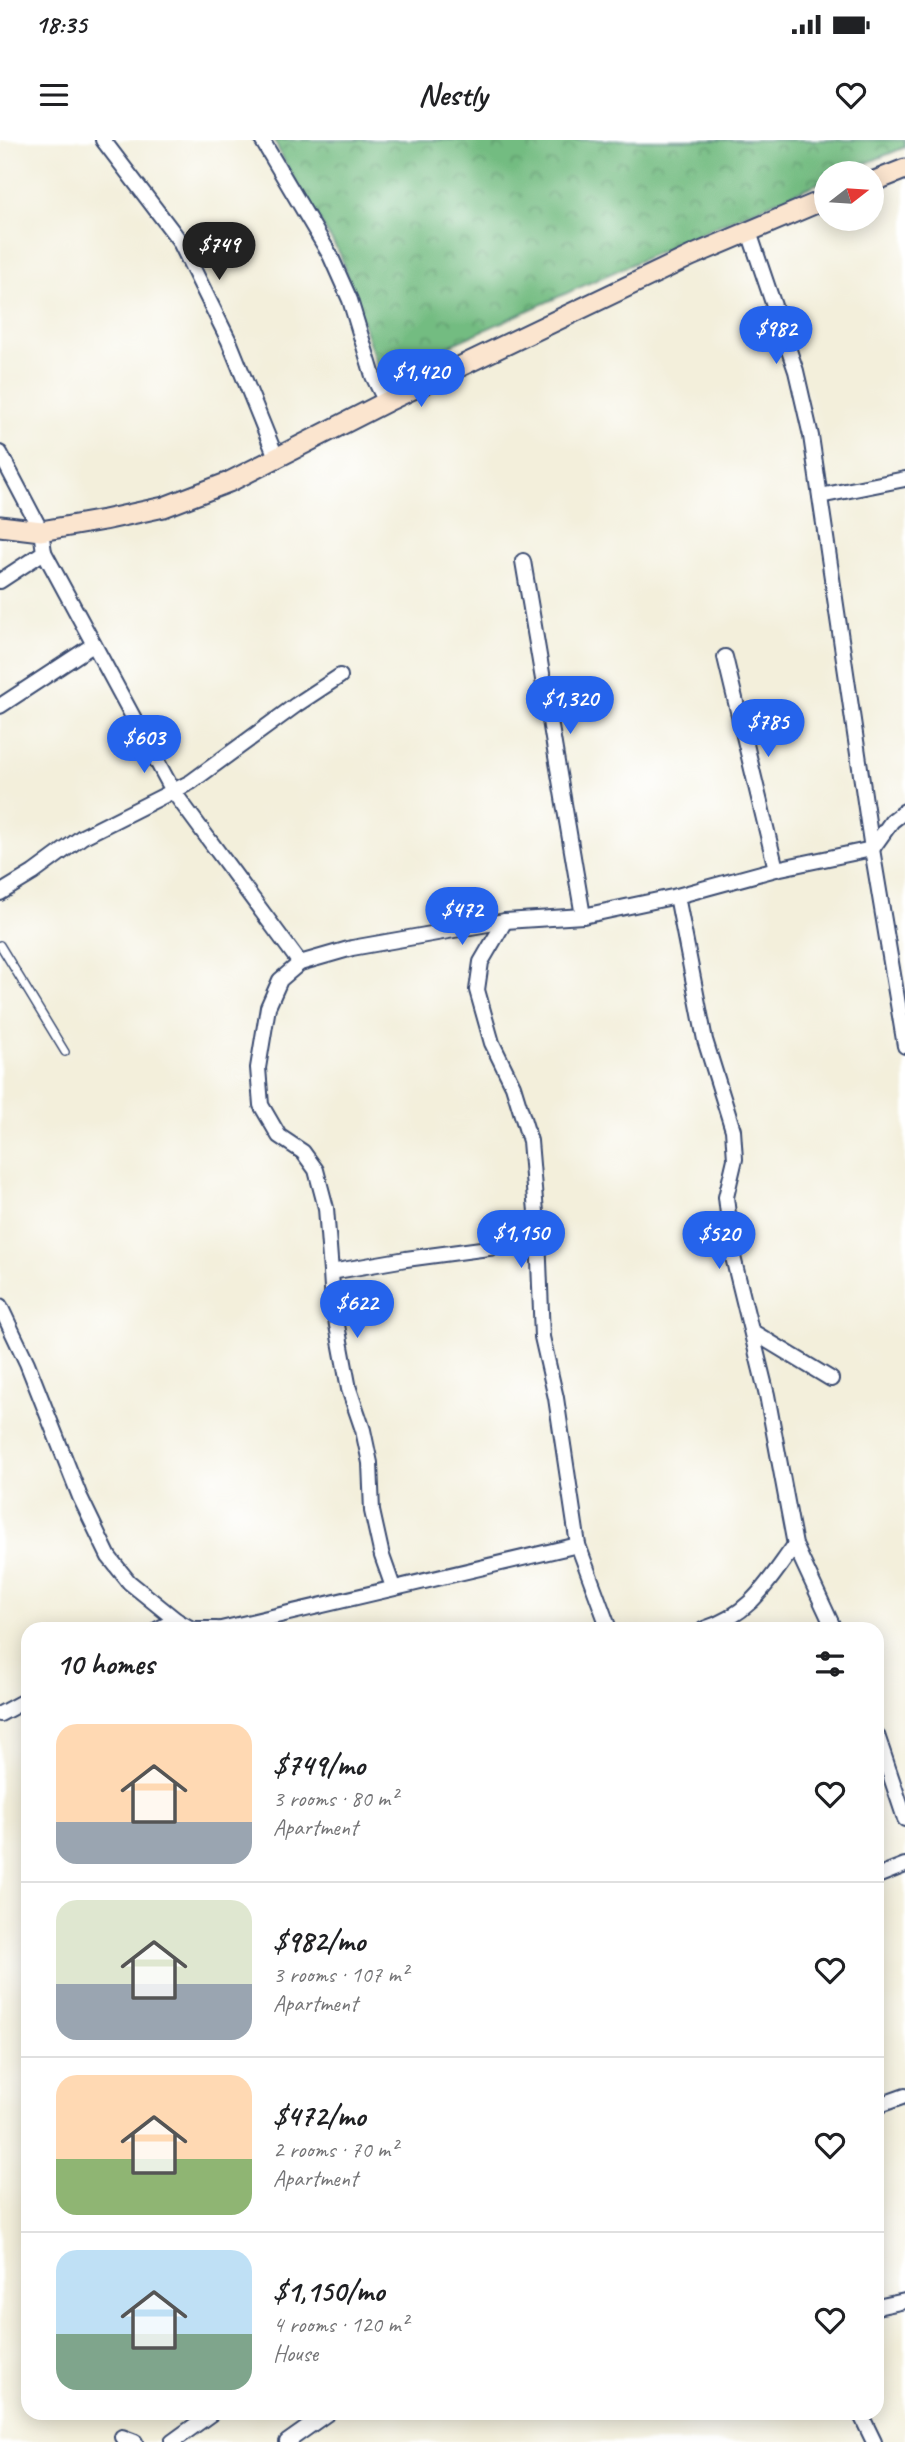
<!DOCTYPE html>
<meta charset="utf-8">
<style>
:root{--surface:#fff;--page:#f6f6f6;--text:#202124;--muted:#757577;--line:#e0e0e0;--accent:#2563eb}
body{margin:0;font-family:Caveat,sans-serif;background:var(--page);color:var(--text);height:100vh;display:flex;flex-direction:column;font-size:26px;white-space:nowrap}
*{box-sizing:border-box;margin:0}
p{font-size:23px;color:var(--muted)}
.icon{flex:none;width:38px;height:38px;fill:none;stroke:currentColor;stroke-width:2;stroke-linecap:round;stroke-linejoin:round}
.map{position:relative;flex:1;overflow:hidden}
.drawer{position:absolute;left:21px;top:1482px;width:863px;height:798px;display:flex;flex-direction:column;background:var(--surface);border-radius:21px;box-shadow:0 4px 18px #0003}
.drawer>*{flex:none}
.needle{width:46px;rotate:73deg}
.tools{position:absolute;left:814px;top:21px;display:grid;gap:14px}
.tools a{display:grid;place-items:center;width:70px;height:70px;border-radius:50%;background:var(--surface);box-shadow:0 4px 18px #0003;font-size:35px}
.price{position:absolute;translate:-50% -60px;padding:0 16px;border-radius:24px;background:var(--accent);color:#fff;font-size:23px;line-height:46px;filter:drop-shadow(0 2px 4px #0008)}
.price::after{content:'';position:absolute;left:50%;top:42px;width:21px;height:16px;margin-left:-10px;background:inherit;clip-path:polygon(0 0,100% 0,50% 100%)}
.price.active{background:#222;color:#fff}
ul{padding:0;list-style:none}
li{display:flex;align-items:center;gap:21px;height:175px;padding:0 35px}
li+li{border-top:2px solid var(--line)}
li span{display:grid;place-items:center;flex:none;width:196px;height:140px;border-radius:21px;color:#555}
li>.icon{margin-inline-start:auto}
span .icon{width:84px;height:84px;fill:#fffc;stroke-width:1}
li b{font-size:30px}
h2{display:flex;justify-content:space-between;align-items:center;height:84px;padding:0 35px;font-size:30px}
.status{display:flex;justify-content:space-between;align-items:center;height:49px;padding:0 35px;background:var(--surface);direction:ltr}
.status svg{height:19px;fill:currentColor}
header{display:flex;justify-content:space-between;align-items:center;height:91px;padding:0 35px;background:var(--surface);font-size:32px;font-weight:600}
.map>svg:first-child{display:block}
.forest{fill:url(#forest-crowns);stroke:#477670;stroke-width:2}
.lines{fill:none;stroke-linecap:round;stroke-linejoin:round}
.lane-casing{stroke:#3b4c71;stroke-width:10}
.street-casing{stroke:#3b4c71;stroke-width:18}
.secondary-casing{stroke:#3b4c71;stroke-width:23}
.lane{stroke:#fff;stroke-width:7}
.street{stroke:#fff;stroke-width:14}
.secondary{stroke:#fbe5cf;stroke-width:19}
</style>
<div class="status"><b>18:35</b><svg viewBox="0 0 49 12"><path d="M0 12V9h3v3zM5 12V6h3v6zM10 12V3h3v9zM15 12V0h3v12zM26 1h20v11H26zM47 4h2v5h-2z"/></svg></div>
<header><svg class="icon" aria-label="menu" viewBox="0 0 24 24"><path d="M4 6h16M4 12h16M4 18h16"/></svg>Nestly<svg class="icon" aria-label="heart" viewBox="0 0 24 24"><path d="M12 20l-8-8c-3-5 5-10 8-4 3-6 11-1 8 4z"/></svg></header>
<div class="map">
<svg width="905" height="2302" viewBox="0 0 905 2302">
<defs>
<pattern id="forest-crowns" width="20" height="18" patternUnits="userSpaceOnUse" patternTransform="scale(1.75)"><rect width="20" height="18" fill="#73bc81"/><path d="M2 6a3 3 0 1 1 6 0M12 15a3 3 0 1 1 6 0" fill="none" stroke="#5e996d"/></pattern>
</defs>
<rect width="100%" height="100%" fill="#fff"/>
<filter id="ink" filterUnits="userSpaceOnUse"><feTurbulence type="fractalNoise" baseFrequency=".0143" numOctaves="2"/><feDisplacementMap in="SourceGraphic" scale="14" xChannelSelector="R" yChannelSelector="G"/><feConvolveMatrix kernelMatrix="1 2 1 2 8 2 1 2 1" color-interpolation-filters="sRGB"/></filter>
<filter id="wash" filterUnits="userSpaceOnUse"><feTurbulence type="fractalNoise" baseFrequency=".00686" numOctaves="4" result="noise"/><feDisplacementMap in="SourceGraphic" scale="28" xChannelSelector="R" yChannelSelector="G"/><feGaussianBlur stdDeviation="1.57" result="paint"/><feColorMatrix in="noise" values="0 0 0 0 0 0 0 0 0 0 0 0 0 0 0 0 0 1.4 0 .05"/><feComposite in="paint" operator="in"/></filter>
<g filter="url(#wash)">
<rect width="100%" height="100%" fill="#f3efdb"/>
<path class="forest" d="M274 0H905V7L843 33H826V40L719 85 386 234 380 235 340 114 287 27Z"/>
</g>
<g filter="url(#ink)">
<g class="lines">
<defs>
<path id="lane" d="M0 805 65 912"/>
<g id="street">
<path d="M103 0 179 100 229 201 276 317"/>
<path d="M262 0 330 115 350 160 373 236 386 262"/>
<path d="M749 92 796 231 811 296 872 709 905 906"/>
<path d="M0 313 41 391 44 412 0 441"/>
<path d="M820 356 905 339"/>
<path d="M44 412 173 651 300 823"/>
<path d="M523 421 583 776"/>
<path d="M725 517 776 729"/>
<path d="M0 566 93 505"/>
<path d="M0 753 33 733 82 697 191 642 296 565 340 536"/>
<path d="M677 756 705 900 733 990 735 1019 726 1057 733 1117 767 1255 795 1405 834 1489"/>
<path d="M505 781 481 822 477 850 492 903 513 946 530 1001 538 1096 542 1197 556 1258 578 1405 609 1489"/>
<path d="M331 1132 326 1068 316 1030 303 1012 279 996 261 965 258 928 268 867 280 840 300 823 352 808 505 781 583 776 677 756 776 729 872 709 892 681 905 671"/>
<path d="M0 1166 27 1223 80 1357 109 1417 129 1442 176 1480 192 1489H217"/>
<path d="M753 1192 831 1239"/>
<path d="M393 1447 382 1416 372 1371 370 1323 363 1290 349 1249 333 1164 331 1132 406 1119 496 1107 538 1096"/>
<path d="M158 1489 176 1480"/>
<path d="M221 1489 578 1405"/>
<path d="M704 1489C751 1474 767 1443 795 1405"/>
<path d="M0 1574 28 1559"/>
<path d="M877 1595 905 1679"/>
<path d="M877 1736 905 1725"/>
<path d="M877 1966 905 1956"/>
<path d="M877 2167 905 2161"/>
<path d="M860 2273 874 2302"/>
<path d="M122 2297 135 2302"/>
<path d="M172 2302 212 2273"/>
<path d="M287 2302 328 2273"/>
</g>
<g id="secondary">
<path d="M872 42 905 29"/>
<path d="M0 386 41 391 104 380 164 367 229 342 386 262 691 116 826 59"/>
</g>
</defs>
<use href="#lane" class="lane-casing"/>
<use href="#street" class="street-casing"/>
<use href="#secondary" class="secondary-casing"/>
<use href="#lane" class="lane"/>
<use href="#street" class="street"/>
<use href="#secondary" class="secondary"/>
</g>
</g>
</svg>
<div class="tools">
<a><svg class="needle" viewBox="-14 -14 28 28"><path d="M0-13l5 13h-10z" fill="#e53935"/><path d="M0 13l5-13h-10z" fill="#757577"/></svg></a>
</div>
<b class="price active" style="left:219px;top:142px">$749</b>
<b class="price" style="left:776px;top:226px">$982</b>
<b class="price" style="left:421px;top:269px">$1,420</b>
<b class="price" style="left:570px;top:596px">$1,320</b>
<b class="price" style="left:768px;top:619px">$785</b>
<b class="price" style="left:144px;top:635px">$603</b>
<b class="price" style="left:462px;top:807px">$472</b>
<b class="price" style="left:521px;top:1130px">$1,150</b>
<b class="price" style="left:719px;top:1131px">$520</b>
<b class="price" style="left:357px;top:1200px">$622</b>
<section class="drawer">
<h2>10 homes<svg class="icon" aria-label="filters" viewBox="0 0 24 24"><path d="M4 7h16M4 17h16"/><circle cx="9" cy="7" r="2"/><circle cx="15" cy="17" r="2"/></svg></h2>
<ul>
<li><span style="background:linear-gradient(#ffd9b3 70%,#9aa5b1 0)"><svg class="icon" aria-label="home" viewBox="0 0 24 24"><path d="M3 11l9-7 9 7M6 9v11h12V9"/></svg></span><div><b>$749/mo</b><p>3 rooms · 80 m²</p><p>Apartment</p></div><svg class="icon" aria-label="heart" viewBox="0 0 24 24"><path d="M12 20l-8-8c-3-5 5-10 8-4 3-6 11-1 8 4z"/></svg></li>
<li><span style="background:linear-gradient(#dfe7d0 60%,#9aa5b1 0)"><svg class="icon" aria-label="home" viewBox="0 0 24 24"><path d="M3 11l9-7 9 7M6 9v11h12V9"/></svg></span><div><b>$982/mo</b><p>3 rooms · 107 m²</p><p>Apartment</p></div><svg class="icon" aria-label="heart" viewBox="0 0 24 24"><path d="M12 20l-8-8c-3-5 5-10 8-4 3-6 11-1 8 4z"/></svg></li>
<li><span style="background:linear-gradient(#ffd9b3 60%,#8fb573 0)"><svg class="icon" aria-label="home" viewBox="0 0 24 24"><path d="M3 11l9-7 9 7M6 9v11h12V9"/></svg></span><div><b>$472/mo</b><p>2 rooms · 70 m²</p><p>Apartment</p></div><svg class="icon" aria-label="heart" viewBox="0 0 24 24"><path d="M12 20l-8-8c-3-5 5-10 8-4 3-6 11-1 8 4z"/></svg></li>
<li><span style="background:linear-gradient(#bfe0f5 60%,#7fa58c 0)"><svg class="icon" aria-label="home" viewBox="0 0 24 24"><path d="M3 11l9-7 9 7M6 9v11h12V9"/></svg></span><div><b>$1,150/mo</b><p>4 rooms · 120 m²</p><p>House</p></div><svg class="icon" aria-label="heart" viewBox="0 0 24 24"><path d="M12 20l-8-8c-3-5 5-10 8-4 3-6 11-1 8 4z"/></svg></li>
</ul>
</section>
</div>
